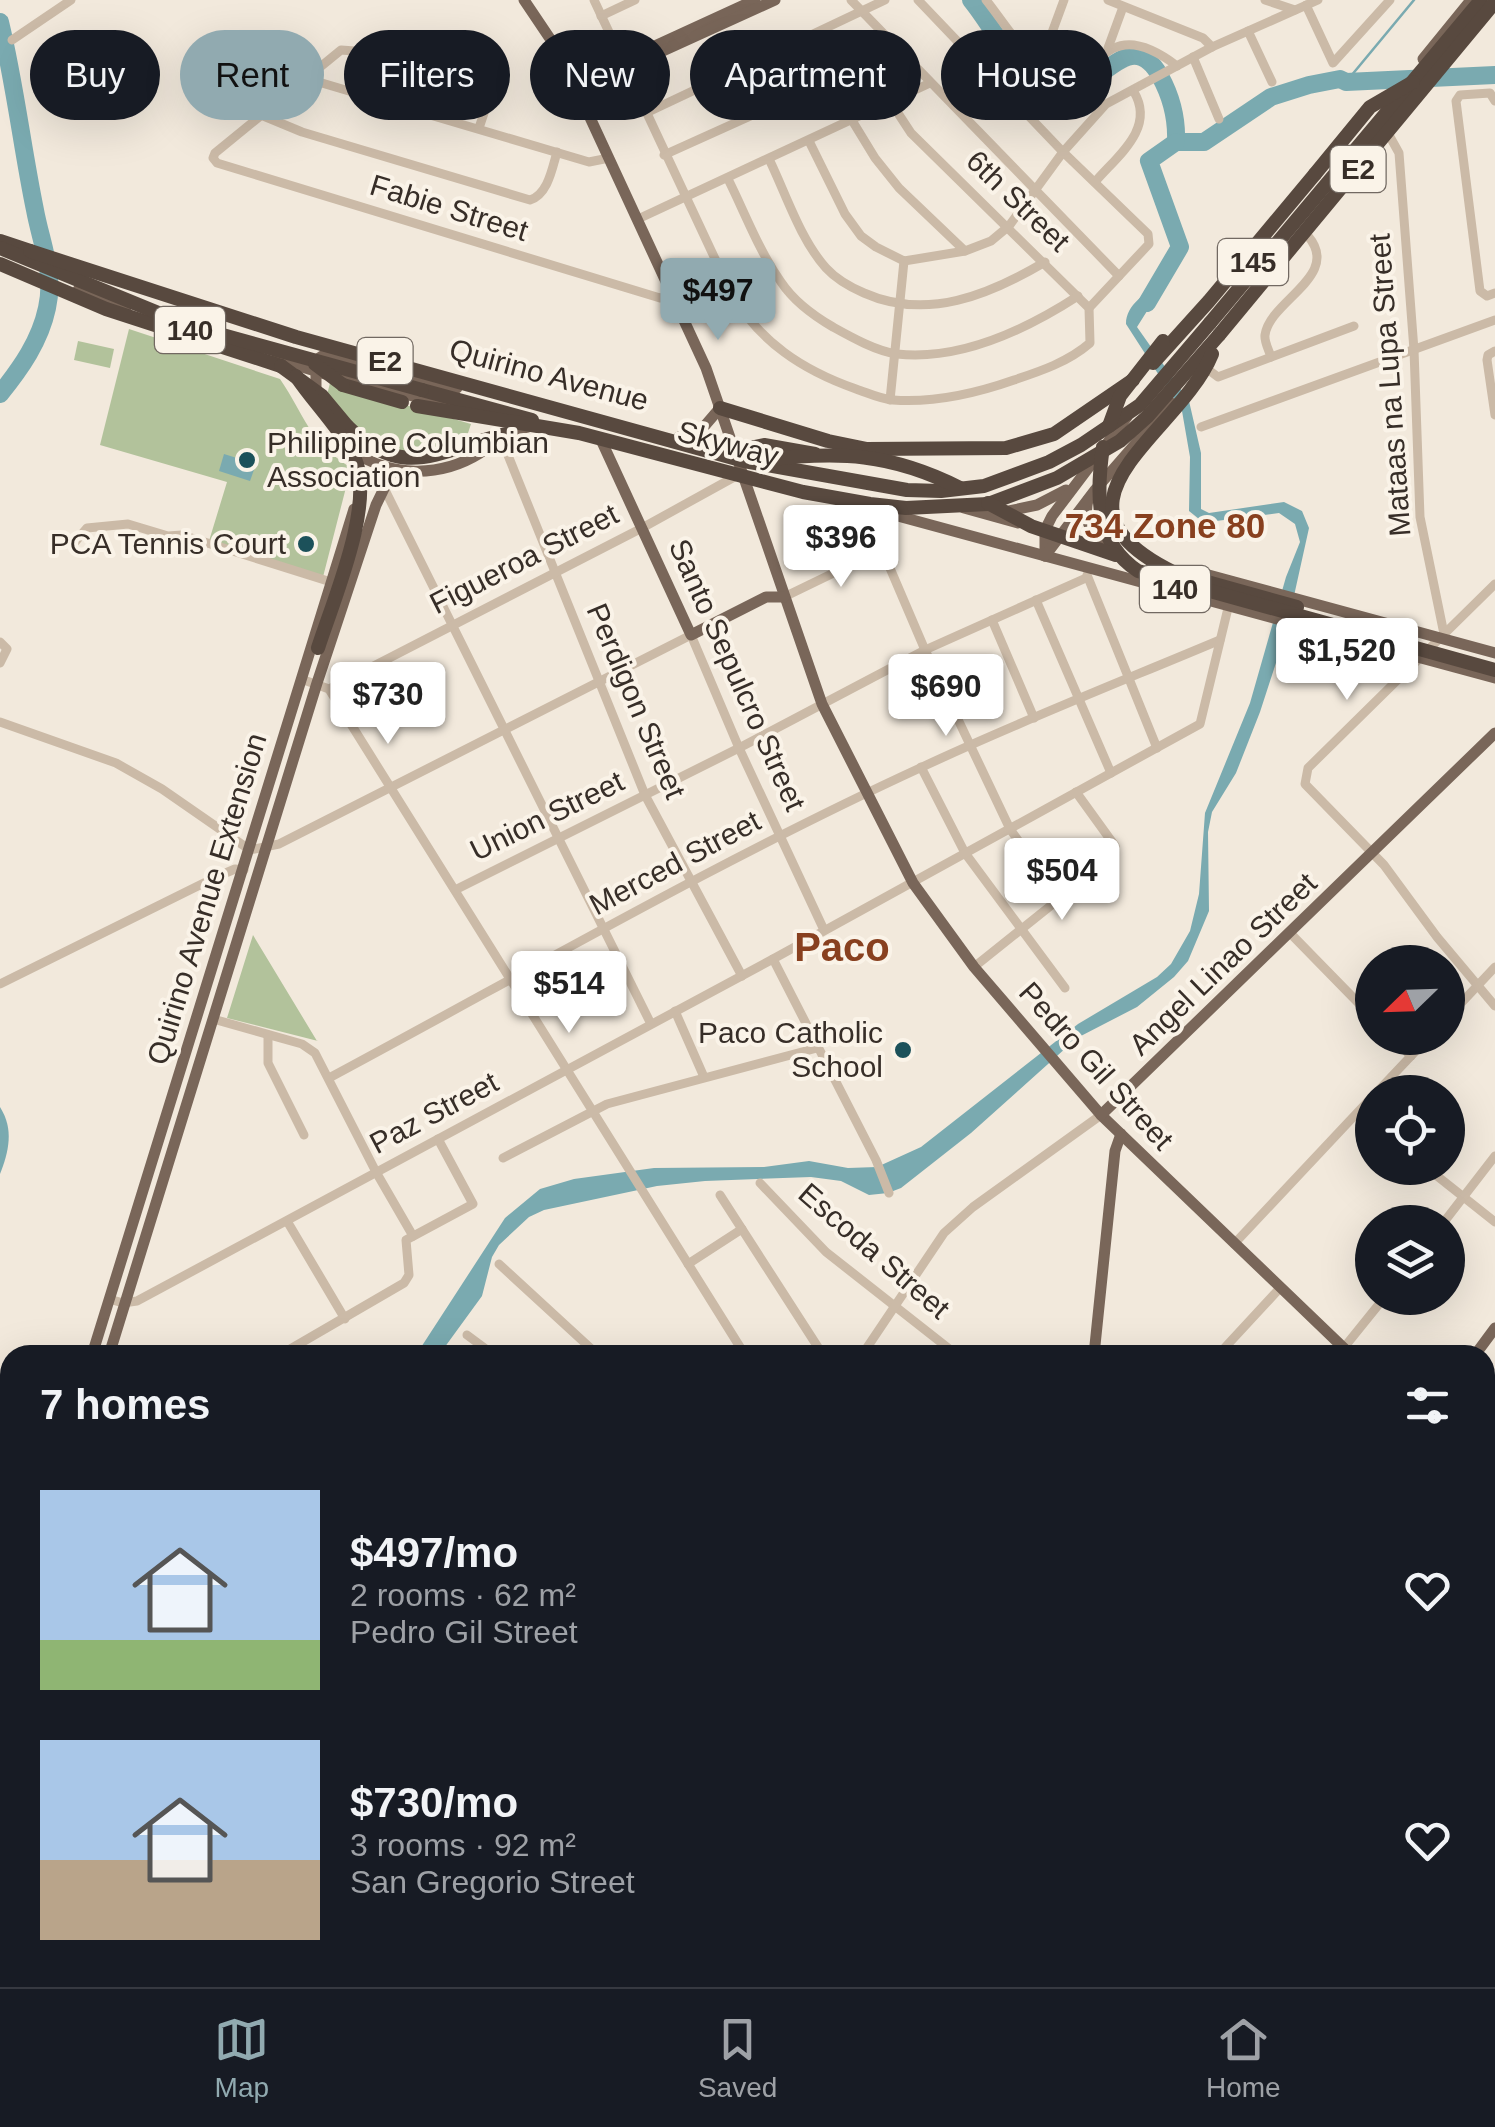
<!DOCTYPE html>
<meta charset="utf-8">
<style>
:root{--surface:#171b24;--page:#20242c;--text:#f1f3f6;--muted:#9ea1a6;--line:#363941;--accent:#91aab0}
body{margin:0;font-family:Arial,sans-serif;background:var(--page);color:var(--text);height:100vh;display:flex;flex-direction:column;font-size:38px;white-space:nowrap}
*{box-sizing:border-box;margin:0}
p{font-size:32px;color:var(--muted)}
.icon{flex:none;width:55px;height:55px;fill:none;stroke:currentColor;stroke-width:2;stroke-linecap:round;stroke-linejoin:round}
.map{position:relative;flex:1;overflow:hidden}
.side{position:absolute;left:0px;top:1345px;width:1495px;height:642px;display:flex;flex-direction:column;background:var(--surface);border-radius:30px 30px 0 0;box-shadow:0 10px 40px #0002}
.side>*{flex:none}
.hud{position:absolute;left:30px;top:30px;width:1435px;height:90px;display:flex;gap:20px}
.needle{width:65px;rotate:247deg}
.fabs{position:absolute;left:1355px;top:945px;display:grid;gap:20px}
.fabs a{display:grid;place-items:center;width:110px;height:110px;border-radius:50%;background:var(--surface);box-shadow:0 10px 40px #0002;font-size:50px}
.price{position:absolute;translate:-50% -85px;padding:0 22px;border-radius:10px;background:#fff;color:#222;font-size:32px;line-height:65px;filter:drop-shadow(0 2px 5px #0008)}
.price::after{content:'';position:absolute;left:50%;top:60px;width:30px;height:22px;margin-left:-15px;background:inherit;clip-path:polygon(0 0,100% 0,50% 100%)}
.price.active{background:var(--accent);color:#111}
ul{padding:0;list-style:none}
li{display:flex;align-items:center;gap:30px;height:250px;padding:0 40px}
li span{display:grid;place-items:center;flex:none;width:280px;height:200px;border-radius:0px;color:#555}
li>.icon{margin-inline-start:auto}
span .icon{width:120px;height:120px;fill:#fffc;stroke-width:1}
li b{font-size:42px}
h2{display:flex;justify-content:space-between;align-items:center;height:120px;padding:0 40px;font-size:42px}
.pill{padding:0 35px;border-radius:45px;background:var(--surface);box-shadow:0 10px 40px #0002;font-size:35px;line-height:90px}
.pill.active{background:var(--accent);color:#111}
.dock{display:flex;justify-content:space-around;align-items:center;height:140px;border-top:2px solid var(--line);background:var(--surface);font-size:28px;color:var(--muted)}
.dock a{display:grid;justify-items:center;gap:5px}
.dock .active{color:var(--accent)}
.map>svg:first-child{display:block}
.green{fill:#b2c29b}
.water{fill:#7aaab0}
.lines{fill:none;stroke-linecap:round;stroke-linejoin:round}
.stream{stroke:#7aaab0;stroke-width:2.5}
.river{stroke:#7aaab0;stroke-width:18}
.minor{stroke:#cbbaa7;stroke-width:9}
.major{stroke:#796659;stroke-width:11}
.highway{stroke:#58493f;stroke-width:14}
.tram{stroke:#372e28;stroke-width:2.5}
.highway-bridge{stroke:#58493f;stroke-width:14}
.poi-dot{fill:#1c515a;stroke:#faf3e8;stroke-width:4}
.labels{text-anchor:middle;stroke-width:8;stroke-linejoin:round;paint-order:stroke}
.shield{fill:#faf3e8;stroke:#726962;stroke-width:2.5}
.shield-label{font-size:28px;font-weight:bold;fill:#372e28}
.street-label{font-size:30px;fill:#372e28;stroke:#faf3e8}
.poi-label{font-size:30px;fill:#372e28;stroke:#faf3e8;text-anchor:end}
.quarter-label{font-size:35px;font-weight:bold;fill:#88401f;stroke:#faf3e8}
.district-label{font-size:40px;font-weight:bold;fill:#88401f;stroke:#faf3e8}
</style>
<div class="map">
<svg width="1495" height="1987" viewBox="0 0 1495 1987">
<rect width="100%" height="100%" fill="#f2e9dc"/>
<g class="green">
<path d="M129 329 280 379C307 419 306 438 351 468L323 577 209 541 227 482 100 445Z"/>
<path d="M78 341 114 349 110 368 74 360Z"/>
<path d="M330 383 471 424 466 439 457 445 383 458 326 399Z"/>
<path d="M253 935 317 1041H318L227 1018Z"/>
</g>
<g class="water">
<path d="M1160 282 1154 300 1137 327 1189 401 1201 453V509L1209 513 1284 502 1302 511 1309 528 1286 632 1260 712 1236 773 1212 812 1208 832 1209 911 1188 961 1174 977 1137 1007 1077 1038 971 1133 901 1188 888 1193 869 1195 841 1181 811 1177 705 1181 657 1186 544 1210 529 1217 499 1245 492 1257 482 1296 439 1355H416L505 1218 540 1189 574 1179 654 1168 764 1167 809 1161 848 1168 877 1167 921 1147 1078 1024 1157 977 1171 964 1190 931 1199 894 1205 813 1250 703 1286 577 1300 542 1295 524 1279 513 1216 521 1199 519 1189 511 1190 457 1182 411 1126 324C1126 304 1146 294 1160 282Z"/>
<path d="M224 454 256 464 250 481 219 471Z"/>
<path d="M0 1107C14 1129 9 1151 0 1174Z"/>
<path d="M36 1978H163L133 1987H0V1984Z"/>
</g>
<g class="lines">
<path class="stream" d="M1346 82 1414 0"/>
<g class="river">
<path d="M971 0C995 29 1015 76 1051 92 1090 110 1127 16 1160 76 1171 96 1177 119 1176 142"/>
<path d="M0 22C15 84 22 147 35 210 41 243 55 273 47 308 40 341 21 368 0 394"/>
<path d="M1176 142H1204L1271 97 1309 85 1340 79 1346 82 1495 75"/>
<path d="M1147 303 1180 247 1149 161 1176 142"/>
</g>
<g class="minor">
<path d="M594 0 731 293C760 342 802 370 856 389 868 393 880 399 893 400 933 403 977 393 1014 380 1041 371 1068 362 1090 343L1089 308 911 133 890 101"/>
<path d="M851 0 1119 276"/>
<path d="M918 0 1063 152 1148 234 1149 244 1089 308"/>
<path d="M986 0C1003 21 1029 64 1054 74 1100 92 1099 7 1177 66"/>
<path d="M1108 0 1203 38 1212 47"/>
<path d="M1265 0 1295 10"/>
<path d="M1306 5 1333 63 1390 0"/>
<path d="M601 16 635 0"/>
<path d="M1248 31 1272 82"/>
<path d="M1050 38 1064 0"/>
<path d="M12 40 71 0"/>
<path d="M1108 48 1123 7"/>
<path d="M1193 57 1219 119"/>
<path d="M305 78 589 162 609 158"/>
<path d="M1495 101 1490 93 1460 95 1456 101 1480 291 1487 296 1495 293"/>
<path d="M646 113 885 0"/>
<path d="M261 115 302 132 530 200C548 194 552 169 557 152"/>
<path d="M479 128 491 92 490 89 368 52 341 50 215 153 213 158 217 163 660 298 673 295"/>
<path d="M1389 135 1399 153 1414 350 1420 517 1444 634"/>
<path d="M809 141 845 214 861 236 876 247 904 261 965 251 991 241 1009 226 1063 152 1106 104 1212 47 1318 0"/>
<path d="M664 155 828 81 875 158 899 188 965 251"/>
<path d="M769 159C786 194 800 239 826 268 837 280 850 287 864 293 927 321 989 295 1045 262"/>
<path d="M728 179C745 213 759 251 781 282 793 300 814 316 833 327 851 337 876 351 897 354 960 361 1027 329 1078 296"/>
<path d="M1095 182C1116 157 1156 129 1134 92"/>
<path d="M638 219 930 83"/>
<path d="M1495 351 1488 355 1487 360 1495 415"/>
<path d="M1271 357C1269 350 1264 342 1265 335 1270 300 1342 276 1308 236"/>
<path d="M1202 365 1218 377 1354 326"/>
<path d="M890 400 904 261"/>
<path d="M1201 427 1495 320"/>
<path d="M501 438 645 795 742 976"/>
<path d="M361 470 384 488 651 1024"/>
<path d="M869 508V519L925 650 1010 829 1061 900"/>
<path d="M75 542 87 528 128 524 168 536 182 535 331 582"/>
<path d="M1087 575 1157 748"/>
<path d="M1495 584 1308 768 1305 784 1384 865 1437 937 1495 1006"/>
<path d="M784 597 881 550"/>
<path d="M1036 600 1111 773"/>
<path d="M992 620 1034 718"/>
<path d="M0 642 7 649 0 663"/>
<path d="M301 679 329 689 745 1355"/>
<path d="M329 689 642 528 738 475"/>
<path d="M0 722 116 763 162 789 250 850 279 844 691 635 739 748 824 930"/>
<path d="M921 767 965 853 1065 988"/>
<path d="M455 890 739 748 925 650 1086 578"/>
<path d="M1290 933 1372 1017"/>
<path d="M773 959 876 1160 889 1193"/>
<path d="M974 967 1114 855 1115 846 1076 792"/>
<path d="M0 984 214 878 235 869 244 870"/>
<path d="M675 1011 704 1077"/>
<path d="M1448 1017 1495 967"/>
<path d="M213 1019 302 1044 315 1053 376 1172 413 1236"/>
<path d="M268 1035V1063L304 1135"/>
<path d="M1393 1038 1411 1056"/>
<path d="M329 1078C525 973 718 861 920 768 1018 722 1120 682 1220 640"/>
<path d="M1377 1092 1428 1038"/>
<path d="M1358 1113 1372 1124"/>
<path d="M503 1158 607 1104 817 1048"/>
<path d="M1427 1168 1495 1222"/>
<path d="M760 1183 826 1252 957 1355"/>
<path d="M720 1195 823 1355"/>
<path d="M287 1221 345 1319"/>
<path d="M1444 1222 1495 1156"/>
<path d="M1234 1244 1372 1097"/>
<path d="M499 1264 598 1355"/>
<path d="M688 1264 742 1229"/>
<path d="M109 1299 123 1303 137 1301 773 959 1200 724 1229 604"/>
<path d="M467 1335 494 1355"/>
<path d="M280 1355 404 1283 409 1275 406 1240 473 1204 438 1139"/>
<path d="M862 1355 944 1233 973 1207 1101 1115"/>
<path d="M1218 1355 1280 1288"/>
<path d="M1338 1355 1384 1298"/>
<path d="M1485 1478 1495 1487"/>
<path d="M0 1502 10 1496"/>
<path d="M1485 1517 1495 1504"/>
<path d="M1485 1694 1495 1682"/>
<path d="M1485 1769 1495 1777"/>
<path d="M1033 1978V1987"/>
<path d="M1042 1978 1053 1987"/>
<path d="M1363 1978 1375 1987"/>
<path d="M381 1987 392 1978"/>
<path d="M576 1987 585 1978"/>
<path d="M1115 1987 1123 1978"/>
<path d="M1250 1987 1258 1978"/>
</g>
<g class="major">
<path d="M524 0 557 49 574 83 706 368 822 704 913 883 974 967 1101 1115 1351 1355"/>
<path d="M1423 59 1471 0"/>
<path d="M609 67 755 0"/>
<path d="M577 90 775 0"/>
<path d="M78 290 126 308"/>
<path d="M276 359 325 374"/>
<path d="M343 378 451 406"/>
<path d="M316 395V360L322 356 457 388"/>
<path d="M679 437 702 429 720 408"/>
<path d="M602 442 691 635 766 597H784"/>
<path d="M352 451C391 477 440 478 480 453 496 442 508 430 528 427"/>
<path d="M1088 500C1083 521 1091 535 1109 547"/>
<path d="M964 508 1018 523"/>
<path d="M872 509 1495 678"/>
<path d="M1004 512 1037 505 1066 490"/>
<path d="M1045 556V530L1052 516 1127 417"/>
<path d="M1045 556 1095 490 1171 403"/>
<path d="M1205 574 1495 653"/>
<path d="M1101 1115 1495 733"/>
<path d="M92 1355 354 509"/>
<path d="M109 1355 317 683 376 505 393 470"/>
<path d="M1094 1355 1115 1151 1121 1134"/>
<path d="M1475 1355 1495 1328"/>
<path d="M0 1444 10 1443"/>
<path d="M0 1451 10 1456"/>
<path d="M1485 1890 1495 1877"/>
<path d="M1485 1922 1495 1909"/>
<path d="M520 1978 528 1987"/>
<path d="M899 1978 923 1981 949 1978"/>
<path d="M769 1987 778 1978"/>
<path d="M1005 1987 1018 1978"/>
<path d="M1410 1987 1417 1978"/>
<path d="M1434 1987 1442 1978"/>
</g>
<g class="highway">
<path d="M0 241 30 251"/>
<path d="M0 264 106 309 281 366"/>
<path d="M1210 323 1481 0"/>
<path d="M1219 335 1495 2"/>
<path d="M1153 363 1209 301 1315 174"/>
<path d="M343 385 402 402"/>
<path d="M422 390 532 420"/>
<path d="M720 408 828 441 867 449 1006 448 1054 434 1133 380"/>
<path d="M347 426C404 483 441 449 506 434"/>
<path d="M735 451 764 445 815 454"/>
<path d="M1175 573 1297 607"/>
</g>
<g class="tram">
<path d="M1485 1910 1495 1897"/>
<path d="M1420 1987 1427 1978"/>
</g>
<g class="highway-bridge">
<path d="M1315 174 1370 107 1413 82"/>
<path d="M0 248 190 326 422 390"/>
<path d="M30 251 296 337 744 461 907 490 941 491 984 486 1049 462 1081 445 1140 405 1210 323"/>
<path d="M315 364 343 385"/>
<path d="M281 366 322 396 347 426"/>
<path d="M296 376C314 403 341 429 355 459 375 504 333 601 318 648"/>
<path d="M417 406 579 433 803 492 870 504 906 508 988 504 1057 478 1120 441 1148 416 1219 335"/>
<path d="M1109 426 1120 396 1163 341"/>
<path d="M1103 447C1096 494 1095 543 1138 571L1495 670"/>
<path d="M763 460C839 451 891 453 960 488"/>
<path d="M988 503 1031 526 1116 555"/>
<path d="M1175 573C1029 502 1179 435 1212 354"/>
</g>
</g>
<g class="poi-dot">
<circle cx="247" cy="460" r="10"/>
<circle cx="306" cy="544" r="10"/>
<circle cx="903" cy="1050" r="10"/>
</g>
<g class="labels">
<g class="shield">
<rect x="1330.5" y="146" width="55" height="46" rx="8"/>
<rect x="1218" y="239" width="70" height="46" rx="8"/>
<rect x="155" y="307" width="70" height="46" rx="8"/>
<rect x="357.5" y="338" width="55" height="46" rx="8"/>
<rect x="1140" y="566" width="70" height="46" rx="8"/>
</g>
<g class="shield-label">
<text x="1358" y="179">E2</text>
<text x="1253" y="272">145</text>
<text x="190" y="340">140</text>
<text x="385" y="371">E2</text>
<text x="1175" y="599">140</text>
</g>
<g class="street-label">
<text transform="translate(1018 201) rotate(44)" y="10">6th Street</text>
<text transform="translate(449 208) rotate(17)" y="10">Fabie Street</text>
<text transform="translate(549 375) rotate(15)" y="10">Quirino Avenue</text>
<text transform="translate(1390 385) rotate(-94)" y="10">Mataas na Lupa Street</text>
<text transform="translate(728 444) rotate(15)" y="10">Skyway</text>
<text transform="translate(524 559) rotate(-27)" y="10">Figueroa Street</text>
<text transform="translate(737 675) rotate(66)" y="10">Santo Sepulcro Street</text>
<text transform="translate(636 701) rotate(67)" y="10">Perdigon Street</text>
<text transform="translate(547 816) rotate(-26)" y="10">Union Street</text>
<text transform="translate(675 863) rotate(-28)" y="10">Merced Street</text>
<text transform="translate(207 899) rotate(-73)" y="10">Quirino Avenue Extension</text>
<text transform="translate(1223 964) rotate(-44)" y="10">Angel Linao Street</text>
<text transform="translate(1096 1066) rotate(48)" y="10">Pedro Gil Street</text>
<text transform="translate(434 1113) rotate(-28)" y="10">Paz Street</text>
<text transform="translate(874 1251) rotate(41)" y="10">Escoda Street</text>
</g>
<g class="poi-label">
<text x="267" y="453" text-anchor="start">Philippine Columbian<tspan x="267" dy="34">Association</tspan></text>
<text x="286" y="554">PCA Tennis Court</text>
<text x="883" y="1043">Paco Catholic<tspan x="883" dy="34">School</tspan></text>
</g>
<g class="quarter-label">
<text x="1165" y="538">734 Zone 80</text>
</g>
<g class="district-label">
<text x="842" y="961">Paco</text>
</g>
</g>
</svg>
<div class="fabs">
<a><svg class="needle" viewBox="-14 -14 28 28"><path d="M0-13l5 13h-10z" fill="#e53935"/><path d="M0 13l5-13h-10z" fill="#9ea1a6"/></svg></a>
<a><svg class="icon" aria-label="locate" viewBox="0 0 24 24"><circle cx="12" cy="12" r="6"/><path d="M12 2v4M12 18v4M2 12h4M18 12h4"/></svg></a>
<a><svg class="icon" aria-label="layers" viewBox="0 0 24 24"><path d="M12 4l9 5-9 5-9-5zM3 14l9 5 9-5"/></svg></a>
</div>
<b class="price active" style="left:718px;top:343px">$497</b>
<b class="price" style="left:841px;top:590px">$396</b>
<b class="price" style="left:1347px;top:703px">$1,520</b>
<b class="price" style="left:946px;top:739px">$690</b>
<b class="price" style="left:388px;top:747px">$730</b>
<b class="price" style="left:1062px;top:923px">$504</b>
<b class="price" style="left:569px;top:1036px">$514</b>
<div class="hud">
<a class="pill">Buy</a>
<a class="pill active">Rent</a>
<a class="pill">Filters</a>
<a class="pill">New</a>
<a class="pill">Apartment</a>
<a class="pill">House</a>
</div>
<section class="side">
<h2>7 homes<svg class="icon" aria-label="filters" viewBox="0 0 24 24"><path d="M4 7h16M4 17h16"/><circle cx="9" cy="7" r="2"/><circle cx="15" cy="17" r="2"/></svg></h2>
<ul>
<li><span style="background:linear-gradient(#a9c7e8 75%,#8fb573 0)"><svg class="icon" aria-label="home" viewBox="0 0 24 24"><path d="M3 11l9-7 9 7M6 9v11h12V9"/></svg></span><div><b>$497/mo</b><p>2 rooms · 62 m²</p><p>Pedro Gil Street</p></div><svg class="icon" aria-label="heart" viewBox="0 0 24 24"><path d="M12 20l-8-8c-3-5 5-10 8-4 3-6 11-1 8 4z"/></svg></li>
<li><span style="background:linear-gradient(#a9c7e8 60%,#b9a48a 0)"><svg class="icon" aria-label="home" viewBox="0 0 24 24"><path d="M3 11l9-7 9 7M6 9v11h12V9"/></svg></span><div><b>$730/mo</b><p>3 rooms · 92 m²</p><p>San Gregorio Street</p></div><svg class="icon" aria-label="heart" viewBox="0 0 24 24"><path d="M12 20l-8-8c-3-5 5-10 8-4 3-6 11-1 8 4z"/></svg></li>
</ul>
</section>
</div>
<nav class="dock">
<a class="active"><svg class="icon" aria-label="map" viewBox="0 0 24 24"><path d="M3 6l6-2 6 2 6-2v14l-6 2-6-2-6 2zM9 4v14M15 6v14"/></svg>Map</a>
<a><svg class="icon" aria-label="saved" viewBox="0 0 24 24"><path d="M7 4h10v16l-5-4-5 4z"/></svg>Saved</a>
<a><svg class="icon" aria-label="home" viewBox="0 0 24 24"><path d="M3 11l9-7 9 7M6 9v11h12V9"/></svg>Home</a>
</nav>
